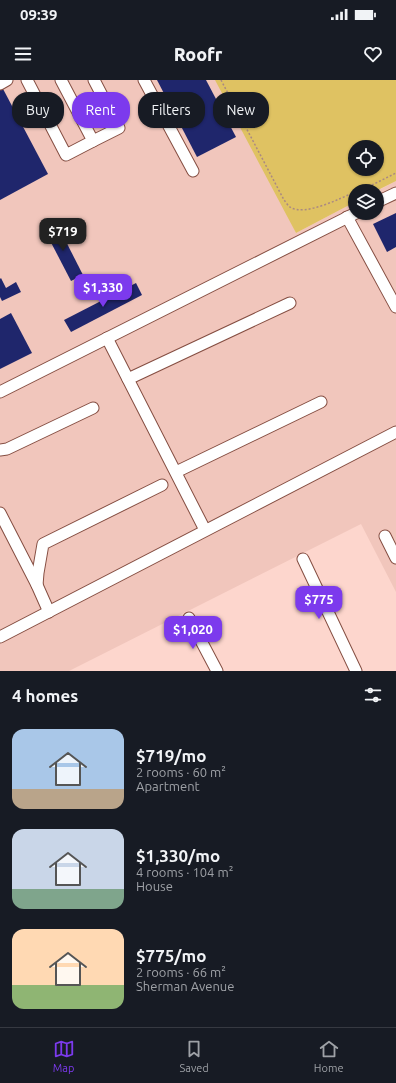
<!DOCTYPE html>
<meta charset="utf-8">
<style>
:root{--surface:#171b24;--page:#242831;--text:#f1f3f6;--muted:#9ea1a6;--line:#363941;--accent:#7c3aed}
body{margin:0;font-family:Ubuntu,sans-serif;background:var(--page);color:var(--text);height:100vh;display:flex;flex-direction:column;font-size:15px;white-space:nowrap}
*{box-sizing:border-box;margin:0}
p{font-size:13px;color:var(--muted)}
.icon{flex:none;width:22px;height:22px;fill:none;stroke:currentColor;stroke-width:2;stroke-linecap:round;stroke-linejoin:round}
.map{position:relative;height:591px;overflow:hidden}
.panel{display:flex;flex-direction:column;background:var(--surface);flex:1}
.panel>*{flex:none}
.guide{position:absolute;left:12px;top:12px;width:372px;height:36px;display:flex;gap:8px}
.tools{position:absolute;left:348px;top:60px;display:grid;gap:8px}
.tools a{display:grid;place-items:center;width:36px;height:36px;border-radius:50%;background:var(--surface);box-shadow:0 1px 3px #0004;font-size:20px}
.price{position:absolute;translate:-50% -34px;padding:0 9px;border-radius:8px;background:var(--accent);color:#fff;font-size:13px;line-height:26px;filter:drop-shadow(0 1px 2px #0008)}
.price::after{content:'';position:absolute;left:50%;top:24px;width:12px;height:9px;margin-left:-6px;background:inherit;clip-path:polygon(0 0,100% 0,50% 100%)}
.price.on{background:#222;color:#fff}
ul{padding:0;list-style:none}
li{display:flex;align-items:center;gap:12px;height:100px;padding:0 12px}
li span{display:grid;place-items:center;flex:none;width:112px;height:80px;border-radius:12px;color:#555}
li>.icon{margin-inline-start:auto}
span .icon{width:48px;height:48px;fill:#fffc;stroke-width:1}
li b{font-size:17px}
h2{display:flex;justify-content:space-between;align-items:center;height:48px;padding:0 12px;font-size:17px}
.chip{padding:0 14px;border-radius:16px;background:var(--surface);box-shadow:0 1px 3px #0004;font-size:14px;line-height:36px}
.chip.on{background:var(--accent);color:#fff}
.status{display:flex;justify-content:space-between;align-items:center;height:28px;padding:0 20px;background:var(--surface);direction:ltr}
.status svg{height:11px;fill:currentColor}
header{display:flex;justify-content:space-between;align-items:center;height:52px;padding:0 12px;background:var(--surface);font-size:18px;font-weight:800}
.tab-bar{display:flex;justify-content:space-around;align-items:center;height:56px;border-top:1px solid var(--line);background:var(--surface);font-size:11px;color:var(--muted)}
.tab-bar a{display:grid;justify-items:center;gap:2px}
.tab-bar .on{color:var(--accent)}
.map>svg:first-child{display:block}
.built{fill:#f1c6bc}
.green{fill:#dfc262;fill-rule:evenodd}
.building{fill:#1f266c}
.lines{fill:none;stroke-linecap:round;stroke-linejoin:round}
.minor-casing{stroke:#854e42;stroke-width:13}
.path{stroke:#aa8982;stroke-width:1.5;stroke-dasharray:2 2;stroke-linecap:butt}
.minor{stroke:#fff;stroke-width:11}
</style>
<div class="status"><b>09:39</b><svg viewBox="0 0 49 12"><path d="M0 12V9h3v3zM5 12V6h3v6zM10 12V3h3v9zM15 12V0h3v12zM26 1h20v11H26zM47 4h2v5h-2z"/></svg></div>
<header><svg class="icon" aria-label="menu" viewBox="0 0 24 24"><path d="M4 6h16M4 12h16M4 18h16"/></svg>Roofr<svg class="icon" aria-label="heart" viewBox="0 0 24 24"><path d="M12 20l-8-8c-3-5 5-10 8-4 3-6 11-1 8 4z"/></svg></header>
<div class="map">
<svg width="396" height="591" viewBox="0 0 396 591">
<rect width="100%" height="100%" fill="#fdd6cd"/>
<path class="built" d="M0 0H222L296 153 355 122V133H377V111L396 101V512L361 444 69 591H0Z"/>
<path class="green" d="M215 0H396V101L376 111H355V122L296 153ZM355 67H377V89H355Z"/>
<g class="building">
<path d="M157 0H206L236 57 197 77Z"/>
<path d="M2 7 48 94 0 120V8Z"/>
<path d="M396 133V167L387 172 373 144Z"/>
<path d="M56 142 83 195 71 201 44 149Z"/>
<path d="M1 198 6 208 16 202 21 212 2 221 0 217V199Z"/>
<path d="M136 203 142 215 71 252 64 240Z"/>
<path d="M11 233 32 273 0 289V239Z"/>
</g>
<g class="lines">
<defs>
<g id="minor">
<path d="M27 0 66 75 93 61 61 0"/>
<path d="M144 0 193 91"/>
<path d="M0 4 7 0"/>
<path d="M93 61 119 48 94 0"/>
<path d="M377 122 396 113"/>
<path d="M347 137 396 227"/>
<path d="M107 258 205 450"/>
<path d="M128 299 290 223"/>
<path d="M0 312 356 133"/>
<path d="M0 370 7 369 93 328"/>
<path d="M176 392 321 322"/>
<path d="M0 433 37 505 49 532"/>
<path d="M385 456 396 478"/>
<path d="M303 479 356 591"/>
<path d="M37 505 38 493 43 464 162 405"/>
<path d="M189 538 217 591"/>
<path d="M0 557 396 352"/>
</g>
</defs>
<use href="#minor" class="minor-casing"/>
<g class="path">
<path d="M221 0 284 120C286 122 288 126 290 127 304 137 341 118 355 112"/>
<path d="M357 111 374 104 396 93"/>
</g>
<use href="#minor" class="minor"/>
</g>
</svg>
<div class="tools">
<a><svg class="icon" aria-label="locate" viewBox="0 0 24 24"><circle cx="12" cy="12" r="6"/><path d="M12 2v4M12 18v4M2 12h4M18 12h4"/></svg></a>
<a><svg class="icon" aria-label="layers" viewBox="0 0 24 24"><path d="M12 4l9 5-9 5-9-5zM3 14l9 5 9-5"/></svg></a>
</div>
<b class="price on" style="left:63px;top:172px">$719</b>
<b class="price" style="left:103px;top:228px">$1,330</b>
<b class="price" style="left:319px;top:540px">$775</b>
<b class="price" style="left:193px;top:570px">$1,020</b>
<div class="guide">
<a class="chip">Buy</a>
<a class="chip on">Rent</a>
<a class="chip">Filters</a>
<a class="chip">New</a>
</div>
</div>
<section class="panel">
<h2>4 homes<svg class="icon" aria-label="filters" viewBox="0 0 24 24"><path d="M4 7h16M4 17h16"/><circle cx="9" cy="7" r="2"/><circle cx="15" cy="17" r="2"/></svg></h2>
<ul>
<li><span style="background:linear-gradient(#a9c7e8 75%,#b9a48a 0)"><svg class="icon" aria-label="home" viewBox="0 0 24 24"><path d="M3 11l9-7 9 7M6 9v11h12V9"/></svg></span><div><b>$719/mo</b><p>2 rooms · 60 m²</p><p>Apartment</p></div></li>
<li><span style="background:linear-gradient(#c9d6e8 75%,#7fa58c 0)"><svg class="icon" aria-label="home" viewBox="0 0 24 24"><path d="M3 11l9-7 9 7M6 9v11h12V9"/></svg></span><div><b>$1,330/mo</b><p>4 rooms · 104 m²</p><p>House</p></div></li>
<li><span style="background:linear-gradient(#ffd9b3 70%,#8fb573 0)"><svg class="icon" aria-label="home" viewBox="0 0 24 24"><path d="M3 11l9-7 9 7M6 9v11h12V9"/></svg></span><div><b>$775/mo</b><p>2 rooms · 66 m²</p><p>Sherman Avenue</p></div></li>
</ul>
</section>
<nav class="tab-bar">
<a class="on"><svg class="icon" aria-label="map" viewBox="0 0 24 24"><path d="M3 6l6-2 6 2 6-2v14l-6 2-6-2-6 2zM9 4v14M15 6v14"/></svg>Map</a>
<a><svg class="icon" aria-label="saved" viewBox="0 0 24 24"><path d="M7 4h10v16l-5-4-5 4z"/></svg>Saved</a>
<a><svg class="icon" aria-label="home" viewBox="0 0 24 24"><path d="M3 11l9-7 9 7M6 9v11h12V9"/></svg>Home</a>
</nav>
